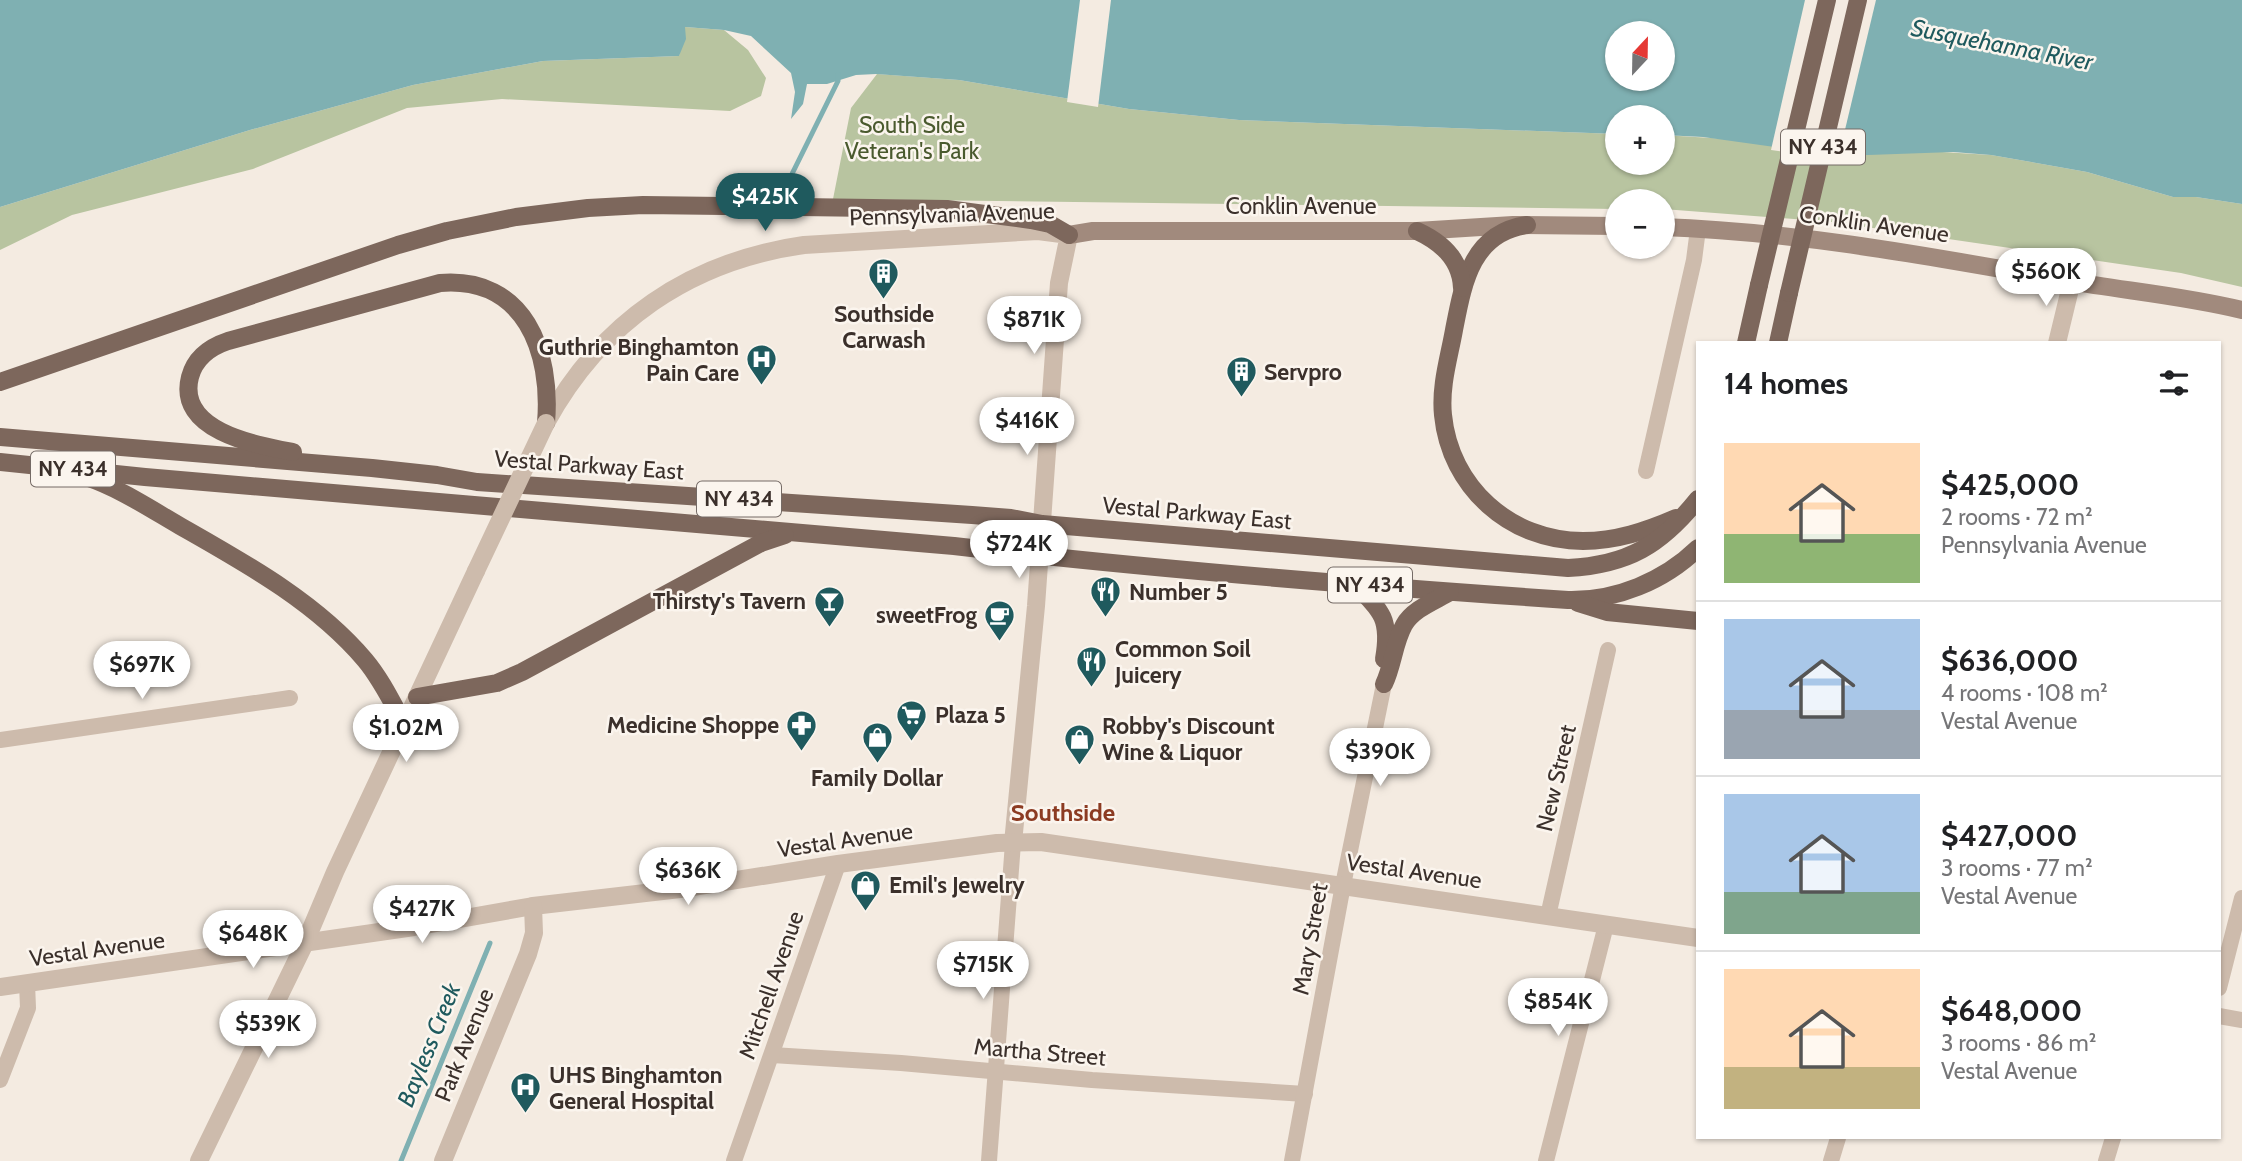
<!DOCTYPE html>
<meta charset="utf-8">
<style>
:root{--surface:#fff;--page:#f6f6f6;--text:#202124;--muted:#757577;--line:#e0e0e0;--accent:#1f5a5e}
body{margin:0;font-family:Cabin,sans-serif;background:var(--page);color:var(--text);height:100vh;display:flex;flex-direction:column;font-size:26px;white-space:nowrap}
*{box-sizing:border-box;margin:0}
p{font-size:23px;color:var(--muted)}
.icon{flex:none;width:38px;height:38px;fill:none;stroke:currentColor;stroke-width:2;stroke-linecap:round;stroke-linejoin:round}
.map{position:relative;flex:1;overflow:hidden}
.panel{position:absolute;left:1696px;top:341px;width:525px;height:798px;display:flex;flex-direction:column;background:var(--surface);border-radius:0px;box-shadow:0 2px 5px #0004}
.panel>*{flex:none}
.needle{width:46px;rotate:22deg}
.fabs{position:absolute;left:1605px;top:21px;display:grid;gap:14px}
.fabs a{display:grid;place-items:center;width:70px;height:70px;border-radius:50%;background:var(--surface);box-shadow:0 2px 5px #0004;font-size:35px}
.price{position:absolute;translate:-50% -60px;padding:0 16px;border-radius:24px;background:#fff;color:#222;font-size:23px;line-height:46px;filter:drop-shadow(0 2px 4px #0008)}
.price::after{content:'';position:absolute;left:50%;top:42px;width:21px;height:16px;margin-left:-10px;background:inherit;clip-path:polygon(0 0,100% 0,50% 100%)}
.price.active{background:var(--accent);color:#fff}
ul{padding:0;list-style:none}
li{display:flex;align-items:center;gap:21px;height:175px;padding:0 28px}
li+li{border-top:2px solid var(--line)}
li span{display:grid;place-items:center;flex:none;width:196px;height:140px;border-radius:0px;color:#555}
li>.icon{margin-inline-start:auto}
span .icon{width:84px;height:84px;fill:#fffc;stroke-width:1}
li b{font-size:30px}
h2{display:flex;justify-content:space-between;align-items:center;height:84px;padding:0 28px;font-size:30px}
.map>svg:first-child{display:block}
.green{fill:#b8c4a0}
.water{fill:#7fb0b2;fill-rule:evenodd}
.pier{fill:#f4ebe1}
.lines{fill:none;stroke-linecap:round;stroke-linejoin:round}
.stream{stroke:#7fb0b2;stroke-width:5}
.minor{stroke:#cdbbac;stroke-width:16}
.tertiary{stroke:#cdbbac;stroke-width:18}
.secondary{stroke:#a18a7d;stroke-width:18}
.primary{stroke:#7d675c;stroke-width:18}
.tertiary-bridge{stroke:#cdbbac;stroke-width:18}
.primary-bridge{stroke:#7d675c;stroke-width:18}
.labels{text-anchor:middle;stroke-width:5;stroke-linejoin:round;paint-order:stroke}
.shield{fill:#fbf5ee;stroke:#756b66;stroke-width:2}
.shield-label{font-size:21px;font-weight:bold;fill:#3b302b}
.park-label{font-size:23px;fill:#4a5a2e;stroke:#fbf5ee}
.street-label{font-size:23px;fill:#3b302b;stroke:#fbf5ee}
.poi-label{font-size:23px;font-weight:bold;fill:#3b302b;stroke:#fbf5ee;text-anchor:start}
.water-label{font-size:24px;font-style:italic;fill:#1f5a5e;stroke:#fbf5ee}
.neighbourhood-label{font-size:24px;font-weight:bold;fill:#8c3b22;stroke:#fbf5ee}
</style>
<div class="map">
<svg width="2242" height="1161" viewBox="0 0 2242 1161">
<rect width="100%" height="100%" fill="#f4ebe1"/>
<g class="green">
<path d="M685 27 724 30 748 50 766 78 761 96 730 111 502 99 407 108 253 169 72 215 0 250V207L250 130 413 85 543 61 679 56Z"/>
<path d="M877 74 959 80 1129 109 1239 120 1617 134V163H1662L1663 135 1991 155 2087 172 2173 197H2196L2242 204V287L2181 273 1832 222 1663 209 1662 201H1617V209L833 199 851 108Z"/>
</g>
<path class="water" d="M0 0H2242V204L2196 197H2173L2087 172 1991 155 1953 152 1840 156 1703 137 1663 135 1662 117H1617V134L1239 120 1129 109 959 80 876 74 856 75 827 84H807L803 104 791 119 795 92 791 73 751 36 724 30 685 27 686 39 679 56 543 61 413 85 250 130 0 207ZM1617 33H1662V79H1617Z"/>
<g class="pier">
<path d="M1080 0H1111L1098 107 1067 102Z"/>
<path d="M1805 0H1876L1838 159 1771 150Z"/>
</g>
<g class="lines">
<g class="stream">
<path d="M788 182 838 81V74"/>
<path d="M401 1161 490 943"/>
</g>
<g class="minor">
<path d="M1646 471 1694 260 1698 229"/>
<path d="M0 740 290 698"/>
<path d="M1548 916 1608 650"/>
<path d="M2219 988 2242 898"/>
<path d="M2219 1016 2242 1020"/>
<path d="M772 1055 901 1063 1092 1080 1305 1094"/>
<path d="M0 1080 28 1008 27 983"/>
<path d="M734 1161 838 864"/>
<path d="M989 1161 1013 843"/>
<path d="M1292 1161 1343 885 1384 684"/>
<path d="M1546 1161 1606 925"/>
<path d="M1831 1161 1838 1138"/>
<path d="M2106 1161 2113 1138"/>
</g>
<g class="tertiary">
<path d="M2057 343 2072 281"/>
<path d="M546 423C601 322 690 261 804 245L1038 231 1069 235 1059 283 1036 606 1013 843"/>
<path d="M0 987 414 927 533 906 680 889 838 864 997 843 1041 842 1698 938"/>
<path d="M199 1161 305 943 335 872 476 571"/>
<path d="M443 1161 528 954 534 933 533 906"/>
</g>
<g class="secondary">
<path d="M1662 227C1801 232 1933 257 2069 281 2127 291 2185 296 2242 310"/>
<path d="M1069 235 1093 231H1417L1513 225 1617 226"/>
</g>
<g class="primary">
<path d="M1527 225C1471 233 1463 284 1454 330 1449 358 1440 386 1443 415 1450 487 1510 541 1583 541 1616 541 1646 531 1676 518"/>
<path d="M1417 231C1441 242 1461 259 1462 288"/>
<path d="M1746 343 1759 285"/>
<path d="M1778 343 1789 293"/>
<path d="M0 382 398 245 447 231 516 217 588 208 643 205 947 209 1031 220 1050 224 1069 235"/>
<path d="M0 437 372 468 437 475 477 482 972 515 1011 518 1042 524 1568 568C1628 565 1661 545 1698 499"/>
<path d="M293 452C256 445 176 431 190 377 195 358 210 347 228 341L440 283C525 276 552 352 546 423"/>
<path d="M0 462 145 477 954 546C1158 570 1363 586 1568 600 1616 601 1664 581 1698 548"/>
<path d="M86 477C119 488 149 508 180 526 245 563 316 602 365 660 381 679 392 702 404 724"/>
<path d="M1354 584C1382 611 1391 619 1384 659"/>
<path d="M1578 603 1607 612 1698 621"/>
<path d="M1384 684C1393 665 1394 643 1404 625 1413 609 1435 601 1450 592"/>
<path d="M417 697 497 683 522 672 761 543 785 535"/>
</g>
<path class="tertiary-bridge" d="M476 571 546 423"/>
<g class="primary-bridge">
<path d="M1759 285 1827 0"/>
<path d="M1789 293 1858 0"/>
</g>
</g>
<defs>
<symbol id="building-pin" viewBox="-11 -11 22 30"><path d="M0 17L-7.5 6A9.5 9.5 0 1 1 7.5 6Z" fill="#1f5a5e" stroke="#fbf5ee"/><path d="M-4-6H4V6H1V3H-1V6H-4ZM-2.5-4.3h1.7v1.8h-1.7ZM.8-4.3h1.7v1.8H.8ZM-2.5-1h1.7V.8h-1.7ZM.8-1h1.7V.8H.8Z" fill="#fff"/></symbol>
<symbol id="hospital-pin" viewBox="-11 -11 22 30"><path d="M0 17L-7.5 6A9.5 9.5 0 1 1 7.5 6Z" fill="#1f5a5e" stroke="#fbf5ee"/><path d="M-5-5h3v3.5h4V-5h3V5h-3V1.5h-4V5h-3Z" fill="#fff"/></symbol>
<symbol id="restaurant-pin" viewBox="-11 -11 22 30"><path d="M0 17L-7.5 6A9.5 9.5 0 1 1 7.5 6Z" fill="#1f5a5e" stroke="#fbf5ee"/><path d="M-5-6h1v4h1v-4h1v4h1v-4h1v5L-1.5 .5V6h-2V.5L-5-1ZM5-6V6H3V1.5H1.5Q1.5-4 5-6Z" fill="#fff"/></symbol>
<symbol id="bar-pin" viewBox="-11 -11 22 30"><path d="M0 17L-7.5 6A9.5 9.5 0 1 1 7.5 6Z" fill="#1f5a5e" stroke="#fbf5ee"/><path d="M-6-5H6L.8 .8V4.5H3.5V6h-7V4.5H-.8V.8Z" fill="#fff"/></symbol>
<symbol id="cafe-pin" viewBox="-11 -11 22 30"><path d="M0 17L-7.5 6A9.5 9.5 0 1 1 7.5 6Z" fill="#1f5a5e" stroke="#fbf5ee"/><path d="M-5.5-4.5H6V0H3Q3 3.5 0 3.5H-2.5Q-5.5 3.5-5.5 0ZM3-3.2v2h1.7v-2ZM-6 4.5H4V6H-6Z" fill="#fff"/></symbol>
<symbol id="supermarket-pin" viewBox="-11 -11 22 30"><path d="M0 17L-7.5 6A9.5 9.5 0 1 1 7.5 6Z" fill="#1f5a5e" stroke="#fbf5ee"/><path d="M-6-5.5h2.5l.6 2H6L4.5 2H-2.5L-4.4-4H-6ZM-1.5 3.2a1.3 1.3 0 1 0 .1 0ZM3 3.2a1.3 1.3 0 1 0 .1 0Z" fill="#fff"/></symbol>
<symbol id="pharmacy-pin" viewBox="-11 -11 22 30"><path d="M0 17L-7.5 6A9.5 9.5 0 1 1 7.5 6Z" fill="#1f5a5e" stroke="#fbf5ee"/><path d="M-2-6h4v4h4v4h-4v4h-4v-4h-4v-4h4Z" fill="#fff"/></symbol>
<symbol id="shop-pin" viewBox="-11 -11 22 30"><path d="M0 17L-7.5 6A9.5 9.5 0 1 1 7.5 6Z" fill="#1f5a5e" stroke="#fbf5ee"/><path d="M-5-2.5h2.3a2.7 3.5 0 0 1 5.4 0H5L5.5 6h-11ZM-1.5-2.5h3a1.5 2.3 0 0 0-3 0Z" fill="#fff"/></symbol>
</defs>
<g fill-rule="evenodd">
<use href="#building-pin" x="866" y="256" width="35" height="47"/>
<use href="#hospital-pin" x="744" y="342" width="35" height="47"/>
<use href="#building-pin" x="1224" y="354" width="35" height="47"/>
<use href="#restaurant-pin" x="1088" y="574" width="35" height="47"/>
<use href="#bar-pin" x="812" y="584" width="35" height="47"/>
<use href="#cafe-pin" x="982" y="598" width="35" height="47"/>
<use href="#restaurant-pin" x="1074" y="644" width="35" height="47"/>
<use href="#supermarket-pin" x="894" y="698" width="35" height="47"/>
<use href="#pharmacy-pin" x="784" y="708" width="35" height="47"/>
<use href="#shop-pin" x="860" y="720" width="35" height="47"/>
<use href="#shop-pin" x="1062" y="722" width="35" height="47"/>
<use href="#shop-pin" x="848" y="868" width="35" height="47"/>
<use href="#hospital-pin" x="508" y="1070" width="35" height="47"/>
</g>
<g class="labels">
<g class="shield">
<rect x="1781" y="129.5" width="84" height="35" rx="5"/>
<rect x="31" y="451.5" width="84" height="35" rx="5"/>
<rect x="697" y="481.5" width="84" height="35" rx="5"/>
<rect x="1328" y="567.5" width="84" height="35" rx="5"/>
</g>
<g class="shield-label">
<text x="1823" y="154">NY 434</text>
<text x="73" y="476">NY 434</text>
<text x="739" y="506">NY 434</text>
<text x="1370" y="592">NY 434</text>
</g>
<g class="park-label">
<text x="912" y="133">South Side<tspan x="912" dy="26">Veteran's Park</tspan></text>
</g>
<g class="street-label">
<text x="1301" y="214">Conklin Avenue</text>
<text transform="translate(952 214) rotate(-2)" y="8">Pennsylvania Avenue</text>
<text transform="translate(1874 224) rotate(8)" y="8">Conklin Avenue</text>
<text transform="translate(589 465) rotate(4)" y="8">Vestal Parkway East</text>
<text transform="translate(1197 513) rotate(5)" y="8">Vestal Parkway East</text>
<text transform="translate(1556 778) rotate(-77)" y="8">New Street</text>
<text transform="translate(845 840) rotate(-8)" y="8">Vestal Avenue</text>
<text transform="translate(1414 871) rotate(8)" y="8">Vestal Avenue</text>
<text transform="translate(1310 939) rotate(-80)" y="8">Mary Street</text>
<text transform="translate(97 949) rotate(-8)" y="8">Vestal Avenue</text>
<text transform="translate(771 985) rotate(-71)" y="8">Mitchell Avenue</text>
<text transform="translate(464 1045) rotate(-68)" y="8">Park Avenue</text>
<text transform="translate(1040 1052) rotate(5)" y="8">Martha Street</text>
</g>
<g class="poi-label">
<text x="884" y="322" text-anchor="middle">Southside<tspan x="884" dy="26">Carwash</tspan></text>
<text x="739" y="355" text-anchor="end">Guthrie Binghamton<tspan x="739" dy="26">Pain Care</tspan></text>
<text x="1264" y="380">Servpro</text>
<text x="1129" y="600">Number 5</text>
<text x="806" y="609" text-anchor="end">Thirsty's Tavern</text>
<text x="977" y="623" text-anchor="end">sweetFrog</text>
<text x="1115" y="657">Common Soil<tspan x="1115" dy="26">Juicery</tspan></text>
<text x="935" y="723">Plaza 5</text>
<text x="779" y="733" text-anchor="end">Medicine Shoppe</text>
<text x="1102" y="734">Robby's Discount<tspan x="1102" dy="26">Wine &amp; Liquor</tspan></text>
<text x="877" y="786" text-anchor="middle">Family Dollar</text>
<text x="889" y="893">Emil's Jewelry</text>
<text x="549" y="1083">UHS Binghamton<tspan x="549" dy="26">General Hospital</tspan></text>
</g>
<g class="water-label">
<text transform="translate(2002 45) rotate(11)" y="8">Susquehanna River</text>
<text transform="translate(429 1045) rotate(-68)" y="8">Bayless Creek</text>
</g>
<g class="neighbourhood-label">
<text x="1063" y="821">Southside</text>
</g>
</g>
</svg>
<div class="fabs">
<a><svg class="needle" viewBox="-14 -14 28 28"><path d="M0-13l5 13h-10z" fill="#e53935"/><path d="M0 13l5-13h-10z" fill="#757577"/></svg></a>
<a>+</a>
<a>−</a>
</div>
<b class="price active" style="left:765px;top:233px">$425K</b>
<b class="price" style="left:2046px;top:308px">$560K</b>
<b class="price" style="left:1034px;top:356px">$871K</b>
<b class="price" style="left:1027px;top:457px">$416K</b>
<b class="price" style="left:1019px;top:580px">$724K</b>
<b class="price" style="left:142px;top:701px">$697K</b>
<b class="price" style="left:406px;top:764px">$1.02M</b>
<b class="price" style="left:1380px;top:788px">$390K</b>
<b class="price" style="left:688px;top:907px">$636K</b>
<b class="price" style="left:422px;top:945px">$427K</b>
<b class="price" style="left:253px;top:970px">$648K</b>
<b class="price" style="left:983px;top:1001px">$715K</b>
<b class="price" style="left:1558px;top:1038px">$854K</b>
<b class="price" style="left:268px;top:1060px">$539K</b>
<section class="panel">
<h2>14 homes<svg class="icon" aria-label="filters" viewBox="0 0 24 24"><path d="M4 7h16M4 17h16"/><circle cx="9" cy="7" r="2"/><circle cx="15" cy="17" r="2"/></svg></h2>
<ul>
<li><span style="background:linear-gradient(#ffd9b3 65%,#8fb573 0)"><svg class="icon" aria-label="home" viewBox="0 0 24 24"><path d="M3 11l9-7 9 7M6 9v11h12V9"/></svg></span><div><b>$425,000</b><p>2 rooms · 72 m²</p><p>Pennsylvania Avenue</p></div></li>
<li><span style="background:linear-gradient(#a9c7e8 65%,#9aa5b1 0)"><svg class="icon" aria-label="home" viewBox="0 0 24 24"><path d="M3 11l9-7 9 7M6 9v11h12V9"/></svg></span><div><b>$636,000</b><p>4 rooms · 108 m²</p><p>Vestal Avenue</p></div></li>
<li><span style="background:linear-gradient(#a9c7e8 70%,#7fa58c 0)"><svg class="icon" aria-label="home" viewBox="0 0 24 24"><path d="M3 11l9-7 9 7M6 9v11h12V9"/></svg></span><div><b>$427,000</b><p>3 rooms · 77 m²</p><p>Vestal Avenue</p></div></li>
<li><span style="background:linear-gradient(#ffd9b3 70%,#c2b280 0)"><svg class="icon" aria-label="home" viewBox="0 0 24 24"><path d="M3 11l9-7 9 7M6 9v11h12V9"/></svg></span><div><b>$648,000</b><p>3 rooms · 86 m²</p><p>Vestal Avenue</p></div></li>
</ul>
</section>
</div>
